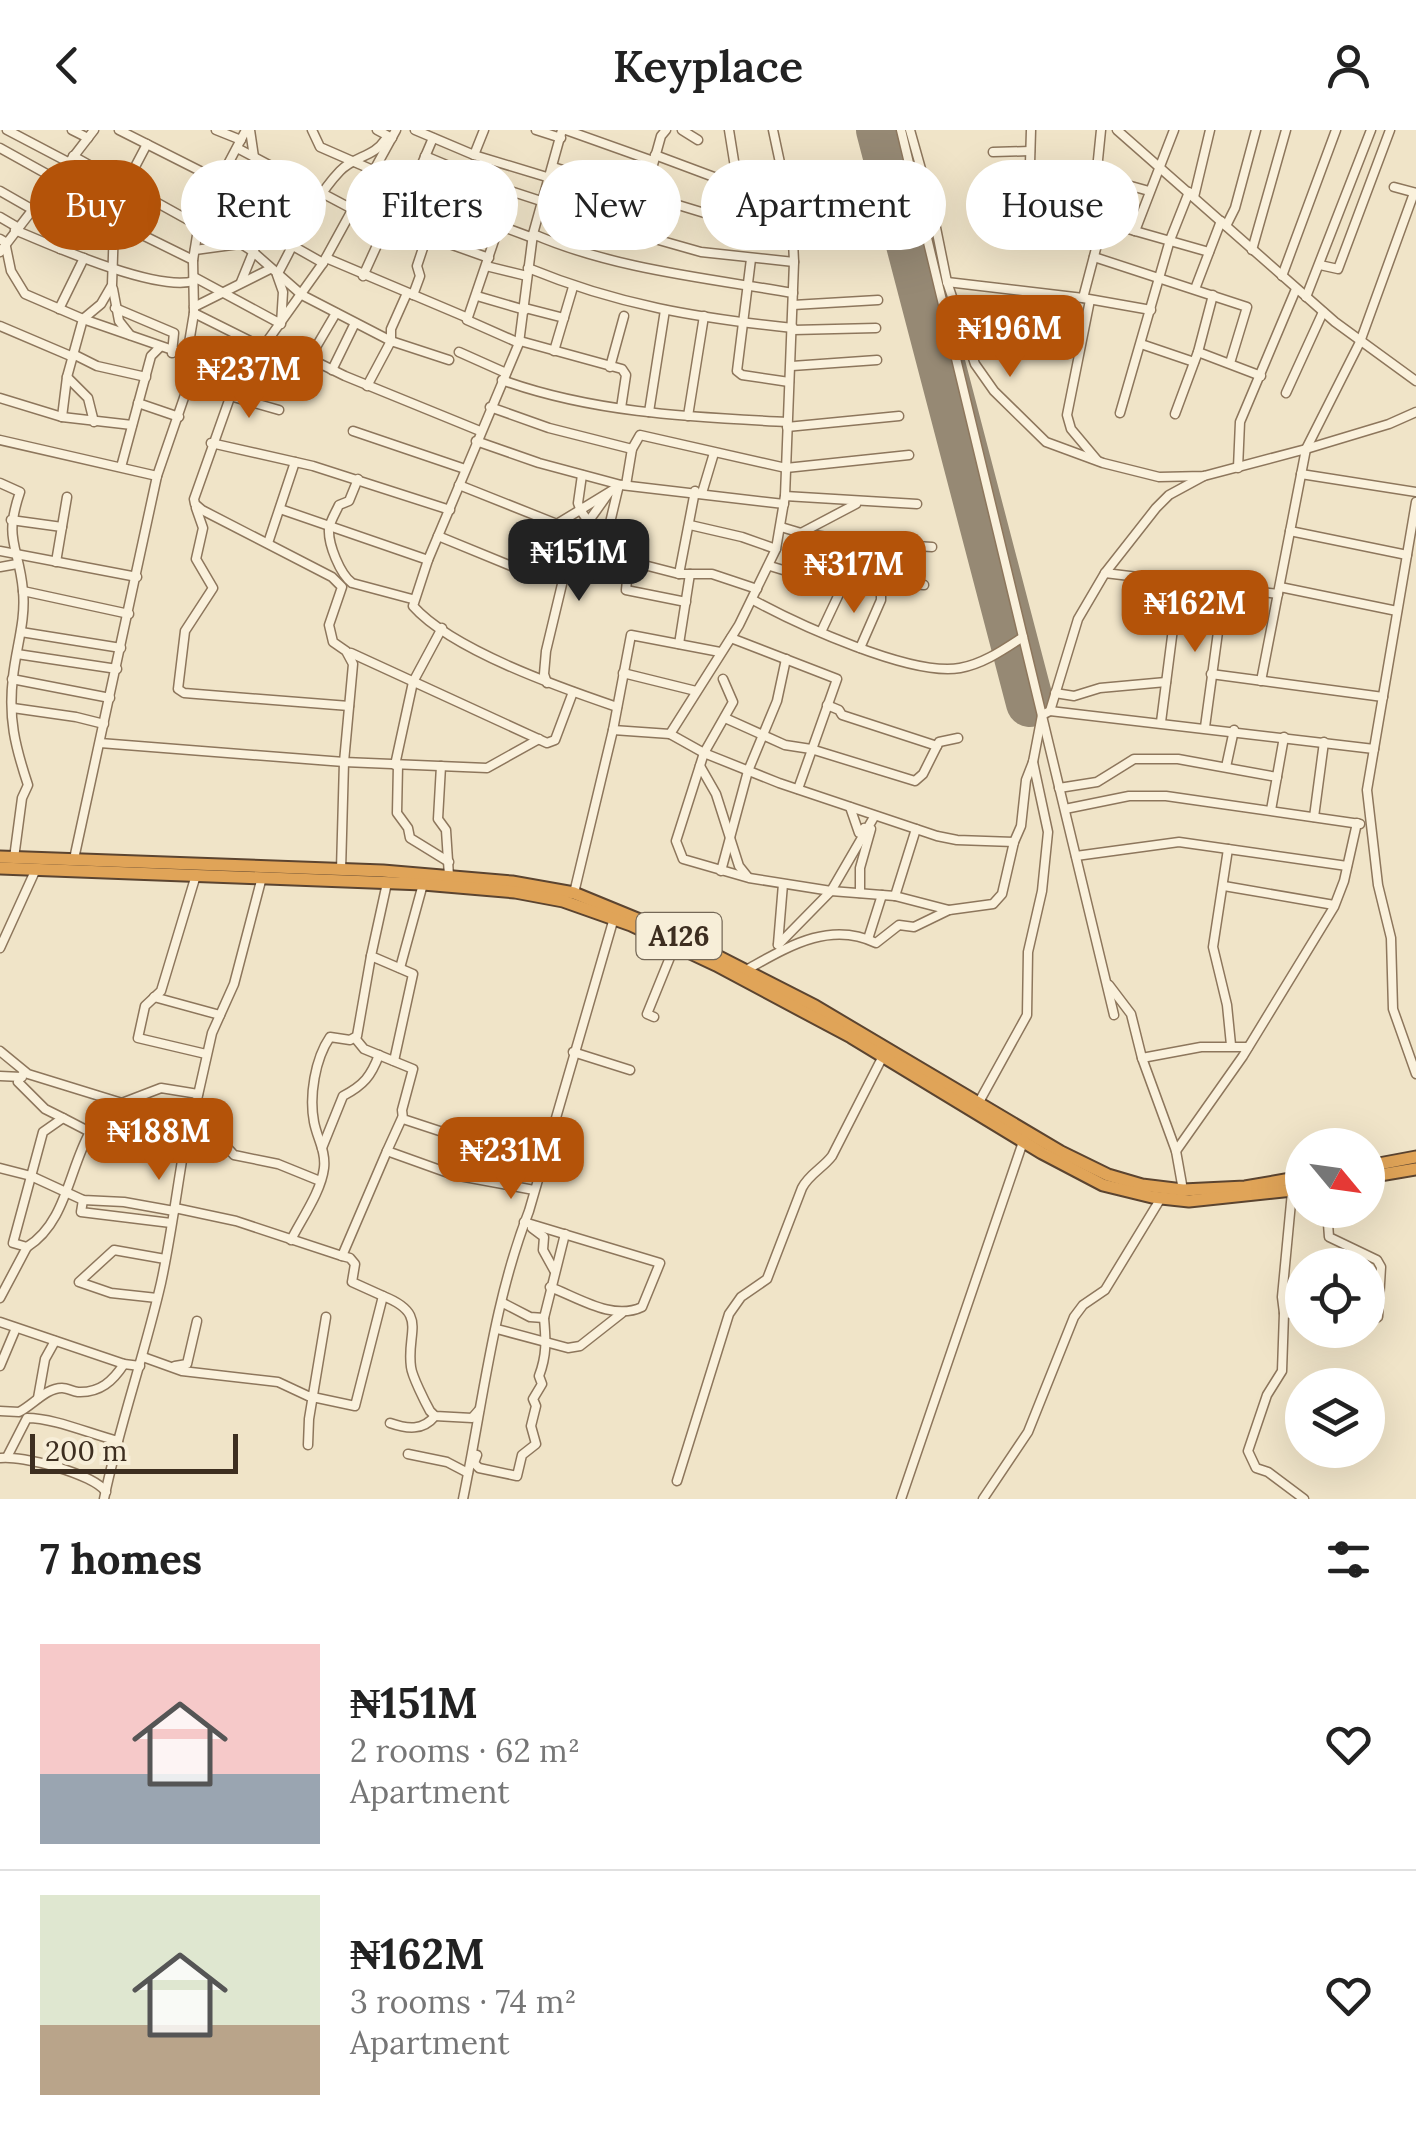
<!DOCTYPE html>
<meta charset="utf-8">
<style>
:root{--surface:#fff;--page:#f6f6f6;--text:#222;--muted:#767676;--line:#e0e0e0;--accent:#b45309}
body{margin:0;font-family:Lora,serif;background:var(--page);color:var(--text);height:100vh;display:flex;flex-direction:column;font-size:38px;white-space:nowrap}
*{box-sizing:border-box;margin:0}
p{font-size:32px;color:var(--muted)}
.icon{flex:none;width:55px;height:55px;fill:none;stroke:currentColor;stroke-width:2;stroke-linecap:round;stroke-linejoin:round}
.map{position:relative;height:1369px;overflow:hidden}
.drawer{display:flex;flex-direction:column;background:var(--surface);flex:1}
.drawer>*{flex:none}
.guide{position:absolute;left:30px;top:30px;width:1358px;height:90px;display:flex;gap:20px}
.needle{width:65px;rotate:119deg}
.controls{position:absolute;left:1285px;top:998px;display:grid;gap:20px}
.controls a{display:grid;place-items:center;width:100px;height:100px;border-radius:50%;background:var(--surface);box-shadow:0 10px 40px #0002;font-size:50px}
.scale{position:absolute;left:30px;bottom:25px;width:208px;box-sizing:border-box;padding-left:10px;border:5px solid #3d2e20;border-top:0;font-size:28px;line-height:35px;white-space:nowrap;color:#3d2e20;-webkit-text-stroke:8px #f7eed8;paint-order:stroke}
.price{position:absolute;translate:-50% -85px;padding:0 22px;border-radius:20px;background:var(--accent);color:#fff;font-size:32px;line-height:65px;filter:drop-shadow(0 2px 5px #0008)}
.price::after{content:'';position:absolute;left:50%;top:60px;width:30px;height:22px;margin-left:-15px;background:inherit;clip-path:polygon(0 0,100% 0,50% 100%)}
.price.active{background:#222;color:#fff}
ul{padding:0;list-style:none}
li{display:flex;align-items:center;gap:30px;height:250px;padding:0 40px}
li+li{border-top:2px solid var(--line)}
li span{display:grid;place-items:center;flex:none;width:280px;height:200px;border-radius:0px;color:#555}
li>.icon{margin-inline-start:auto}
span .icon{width:120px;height:120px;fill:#fffc;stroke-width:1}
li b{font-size:42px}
h2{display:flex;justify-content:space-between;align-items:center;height:120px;padding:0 40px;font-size:42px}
.chip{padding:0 35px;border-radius:45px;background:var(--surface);box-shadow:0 10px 40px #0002;font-size:35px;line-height:90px}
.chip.active{background:var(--accent);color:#fff}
header{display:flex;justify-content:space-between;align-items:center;height:130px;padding:0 40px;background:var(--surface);font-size:45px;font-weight:600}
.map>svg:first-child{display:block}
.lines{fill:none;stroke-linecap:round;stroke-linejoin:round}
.runway{stroke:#968974;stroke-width:48}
.minor-casing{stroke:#8d765c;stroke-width:11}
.highway-casing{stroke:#5b4430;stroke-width:15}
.minor{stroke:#faf1dc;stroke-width:8}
.highway{stroke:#e0a458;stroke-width:11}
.labels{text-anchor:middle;stroke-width:8;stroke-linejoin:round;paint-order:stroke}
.shield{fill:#f7eed8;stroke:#756857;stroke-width:2.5}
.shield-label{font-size:28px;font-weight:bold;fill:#3d2e20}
</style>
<header><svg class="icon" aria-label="back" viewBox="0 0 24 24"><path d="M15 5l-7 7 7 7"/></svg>Keyplace<svg class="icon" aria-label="person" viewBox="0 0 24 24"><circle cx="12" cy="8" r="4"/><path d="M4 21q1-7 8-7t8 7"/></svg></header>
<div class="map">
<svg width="1416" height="1369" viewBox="0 0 1416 1369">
<rect width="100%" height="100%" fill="#f0e4c8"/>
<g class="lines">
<path class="runway" d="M880 0 1030 573"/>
<defs>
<g id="minor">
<path d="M7 0 68 32"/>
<path d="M72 0 88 8"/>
<path d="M119 0 218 50"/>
<path d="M216 0 241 10"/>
<path d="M250 0 254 27"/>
<path d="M312 0 320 17 375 41"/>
<path d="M377 0 392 8"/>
<path d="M415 0 474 25 550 48"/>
<path d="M536 0 561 8"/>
<path d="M562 0 533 104 519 213 428 430 413 476C452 520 561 558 617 577"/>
<path d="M566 0 653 31"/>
<path d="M666 0 661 6 634 103 701 122 794 132"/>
<path d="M682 0 698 10"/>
<path d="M901 0 1114 885"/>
<path d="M910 0 932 78 947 152 975 234 994 261 1046 312 1103 333 1159 347 1204 346 1306 319 1389 294 1416 282"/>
<path d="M1117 0 1335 192 1416 251"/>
<path d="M0 18 54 48"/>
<path d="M237 18 354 80"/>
<path d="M993 22 1030 21"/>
<path d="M474 25 484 0"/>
<path d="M655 25 738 56 729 0"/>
<path d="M73 26 199 96"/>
<path d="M425 26 504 59 633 101"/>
<path d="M553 37 744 95 792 89"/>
<path d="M374 43 410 62 433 8"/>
<path d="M1095 46 1149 61"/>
<path d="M126 54 147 14"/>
<path d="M1394 57 1416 63"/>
<path d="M214 58C238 68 258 60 281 50"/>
<path d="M0 61 70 101"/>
<path d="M410 62 533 108"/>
<path d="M1194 67 1210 0"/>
<path d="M1029 68 1031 0"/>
<path d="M1040 74 1209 122"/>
<path d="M0 87 17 97"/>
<path d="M200 87 252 121 302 165 391 211V199L407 163"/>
<path d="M1092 89 1101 0"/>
<path d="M116 92 193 130"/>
<path d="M499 96 467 190 519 213"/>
<path d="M1226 96 1235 78 1256 0"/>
<path d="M15 100C53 116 156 162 194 151"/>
<path d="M1135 101 1174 0"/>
<path d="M533 104C614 139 706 148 793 163"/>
<path d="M427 106 489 128"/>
<path d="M0 109 5 112 11 141 25 164 83 189 187 225"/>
<path d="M293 116 323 133"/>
<path d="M793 116 810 111"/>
<path d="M60 119 102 41"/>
<path d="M195 120 239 114"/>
<path d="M1252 120 1286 0"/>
<path d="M0 122 94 0"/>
<path d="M1094 127 1247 177 1230 233"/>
<path d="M326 128 468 188"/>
<path d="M751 129 737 241 742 245 789 252"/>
<path d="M1320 135 1338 139 1390 0"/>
<path d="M486 136 527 146"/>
<path d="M528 138C618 175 697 188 793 198"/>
<path d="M363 146 403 58"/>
<path d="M1282 146 1336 0"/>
<path d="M194 147 281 194 283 162 277 145C296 111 313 69 340 41 354 26 374 27 385 10"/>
<path d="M241 152 285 44"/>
<path d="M947 152 1083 168 1151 180"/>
<path d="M113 159 119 191 130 205"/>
<path d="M1195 159 1221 91"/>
<path d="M413 165 420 146 417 136 438 73"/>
<path d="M477 166 525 180"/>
<path d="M1306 167 1371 0"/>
<path d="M1083 168 1103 92"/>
<path d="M1090 170 1067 285 1071 299 1097 330"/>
<path d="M793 175 878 170"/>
<path d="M194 177 270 139"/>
<path d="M115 178 174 203 172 223"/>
<path d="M525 178 564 188"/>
<path d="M59 179 84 128"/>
<path d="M194 183 264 218"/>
<path d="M0 196 73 227"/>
<path d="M793 200 876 198"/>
<path d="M270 209 345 246 480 301"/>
<path d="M520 211 622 239 626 245 621 278"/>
<path d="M1141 214 1194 232"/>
<path d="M554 221 573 157"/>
<path d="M459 222 506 243"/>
<path d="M1198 222 1261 246"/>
<path d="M73 224 97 236 146 247"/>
<path d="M309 229 336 183"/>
<path d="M252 234 288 252"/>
<path d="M792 236 877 230"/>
<path d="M610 237 624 186"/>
<path d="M332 240 355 193"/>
<path d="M67 247 88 268 94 292"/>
<path d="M502 250C593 283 691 287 787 292"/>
<path d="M367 256 391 211 449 230"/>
<path d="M1286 263 1323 182"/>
<path d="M230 266 279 280"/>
<path d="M0 268 62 287 132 295"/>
<path d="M138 273 179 287"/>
<path d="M490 277 549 298 632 319"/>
<path d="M649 282 665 180"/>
<path d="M1120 283 1170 110 1189 62"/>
<path d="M1175 284 1198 222 1213 165"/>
<path d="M688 286 704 186"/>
<path d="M62 287 67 247 83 189 101 174 112 155 114 96 121 86 147 66"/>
<path d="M787 297 899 286"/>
<path d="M353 301 465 339"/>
<path d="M0 310 157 346"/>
<path d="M476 311 539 333 621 355 784 374"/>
<path d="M211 313 313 336 450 380"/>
<path d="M121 337 151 226 160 217"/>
<path d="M1238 338 1240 292 1296 159"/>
<path d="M1301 344 1416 362"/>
<path d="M582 345 578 373 581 381 613 427 679 444H712L757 459"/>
<path d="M358 349 349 371 339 375C336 382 330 391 329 399 328 414 340 444 352 453L412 469"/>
<path d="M0 353 20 362C3 412 19 415 23 461 26 490 16 518 13 547 8 588 15 616 28 655L22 668 14 728"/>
<path d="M459 355 557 394 621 355"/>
<path d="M626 355 632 319 640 305 786 338 909 325"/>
<path d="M702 363 714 323"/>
<path d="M785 366 917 374"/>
<path d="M1416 372 1367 660 1378 755 1391 808 1393 879 1416 944"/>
<path d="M196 378 203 398 196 429 213 458 185 501 178 559 184 563 349 576"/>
<path d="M280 379 428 430"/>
<path d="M11 390 62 397"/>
<path d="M690 395 742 407 776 419"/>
<path d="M781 397 801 403 856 374"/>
<path d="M1290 401 1407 425"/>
<path d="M801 403 866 413 932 417"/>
<path d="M438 406 538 447"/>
<path d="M268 413 295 332"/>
<path d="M604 418 618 359"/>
<path d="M0 421 137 447"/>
<path d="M629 431 626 460 686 472"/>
<path d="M56 432 67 367"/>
<path d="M770 436 806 447 924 455"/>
<path d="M0 437 17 434"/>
<path d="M517 439 533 434 544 413"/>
<path d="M1105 443 1278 464"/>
<path d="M679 444 695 361"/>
<path d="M1280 457 1397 481"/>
<path d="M23 461 129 484"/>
<path d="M753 470C797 494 912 547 960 538 983 534 1003 520 1023 507"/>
<path d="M21 502 121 518"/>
<path d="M821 502 846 449"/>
<path d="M731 508 837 549 798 659"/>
<path d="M679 514 690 444"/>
<path d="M860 518 881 470V463L876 452"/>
<path d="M351 523 547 613 555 610 573 562"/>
<path d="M17 524 117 539"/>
<path d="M623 543 696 561"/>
<path d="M1211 544 1383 567"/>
<path d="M12 549 110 568"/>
<path d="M723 549 733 572 704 623 676 711 683 729 749 748 831 761 895 766 949 780"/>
<path d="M1261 551 1306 319 1360 212 1414 63"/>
<path d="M547 553 544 544 546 521 569 425 578 406 608 364"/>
<path d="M1055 563 1074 566 1100 558 1166 552"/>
<path d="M827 575 839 580 842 585 937 616"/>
<path d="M13 578 76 587 104 594"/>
<path d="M1050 581 1374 619"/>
<path d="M725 588 785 615 811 619 915 651 923 644 939 612 958 608"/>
<path d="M1161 592 1179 452"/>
<path d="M1205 597 1224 458"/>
<path d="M613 600 670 604 704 623 779 653 937 706 957 710 1014 712"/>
<path d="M670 604 739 495 776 419 785 366 794 132 792 89 773 0"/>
<path d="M100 613 344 632 487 638 539 609"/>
<path d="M395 635 413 552 442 498"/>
<path d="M398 635 397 683 408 698 410 708 449 732"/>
<path d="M441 636 438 689 446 700 449 746"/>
<path d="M700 636 716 664 739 736 747 746"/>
<path d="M1226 637 1234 600"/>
<path d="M1059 658 1097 652 1134 629H1178L1277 647"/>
<path d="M850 677 859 703 864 698"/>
<path d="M1065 679 1129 666H1166L1360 694"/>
<path d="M1271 680 1284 607"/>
<path d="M1314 687 1324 612"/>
<path d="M1228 719 1213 817 1227 875 1231 915"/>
<path d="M1076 726 1179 712 1347 736"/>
<path d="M74 729 157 346 188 256 187 225 194 183 193 130 200 87 246 0"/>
<path d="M341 740 344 632 353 534 346 521 333 512 329 495 342 457 332 447 202 380 195 374 194 369 233 259 323 133 396 0"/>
<path d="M721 741 748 641 777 571 786 529"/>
<path d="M196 745 161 861 145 876 138 908 206 924"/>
<path d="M387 753 371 826 413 844 394 931"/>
<path d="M1224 756 1334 775"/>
<path d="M574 763 613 600 631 505 720 522"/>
<path d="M860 763V738L871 699"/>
<path d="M895 766 916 699"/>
<path d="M868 809 882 765"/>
<path d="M778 814 783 754"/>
<path d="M778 815 831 761 874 687"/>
<path d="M0 818 36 739"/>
<path d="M400 838 423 754"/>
<path d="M746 840C786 818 829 790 876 813L899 795 914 797 949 780 993 774 1002 764 1014 712 1021 696 1026 650 1033 632 1042 585 1050 581 1078 489 1105 443 1156 378 1169 365 1204 346"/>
<path d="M1109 855 1131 884 1142 928 1176 1021 1183 1060"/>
<path d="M154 867 220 885"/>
<path d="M654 887 647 884 675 815"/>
<path d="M355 908 364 919 413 939 402 980 403 989 467 1010 545 1020"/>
<path d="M0 921 28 944 122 973 161 958 198 964"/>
<path d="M573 922 630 940"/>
<path d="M1142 928 1201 917H1248"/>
<path d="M24 942 18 952 45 979 63 988"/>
<path d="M0 946 22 947"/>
<path d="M979 972 1027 885 1028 822 1042 761 1048 702 1033 632"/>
<path d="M193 980 234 1025 278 1034 320 1051"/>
<path d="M402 988 387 1021 454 1045 534 1060"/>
<path d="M90 1002 63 988 43 1002 13 1113 27 1117C66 1093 69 1039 90 1002L106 1006 118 999 184 1017"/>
<path d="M322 1018 343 966C364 955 371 946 379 925"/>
<path d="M1176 1021 1243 926 1334 777 1344 751 1357 693"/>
<path d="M0 1038 31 1046 83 1070 124 1072 174 1081"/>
<path d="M1292 1062 1282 1167 1284 1183 1302 1185"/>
<path d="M83 1070 81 1082 171 1093"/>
<path d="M175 1078 236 1091 342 1126 387 1021"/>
<path d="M1327 1080 1329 1107 1377 1130 1381 1137 1378 1187 1368 1192"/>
<path d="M524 1092 660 1133 642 1177C613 1191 579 1168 550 1157"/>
<path d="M532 1098 544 1107 543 1120 554 1140"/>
<path d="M291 1110C302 1088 321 1062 324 1038 326 1021 317 1008 314 992 309 966 315 929 330 907L350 910 357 906 371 826"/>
<path d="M342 1126 350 1128 355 1134 352 1152 383 1166"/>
<path d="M0 1168 27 1117"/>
<path d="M157 1168 111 1163 79 1152 114 1120 165 1129"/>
<path d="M503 1173 530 1187 544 1188 565 1104"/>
<path d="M1284 1183 1282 1241 1267 1265 1248 1321 1256 1338 1268 1342 1304 1369"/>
<path d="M0 1192 124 1234 140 1236"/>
<path d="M497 1199 568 1218 580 1216 622 1183"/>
<path d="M143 1227 182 1241 278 1252 308 1266 355 1276 383 1166C429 1184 406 1202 411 1237 412 1246 425 1272 430 1281L435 1286 472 1288 479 1280"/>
<path d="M0 1236 16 1198"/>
<path d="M175 1236 187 1234 197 1191"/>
<path d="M38 1268 45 1229 55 1211"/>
<path d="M0 1281 19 1282C33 1275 46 1258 62 1258 67 1258 72 1261 78 1262 100 1263 113 1251 124 1234"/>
<path d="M390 1293C407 1299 423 1301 435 1286"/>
<path d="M308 1315 309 1289 326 1187"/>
<path d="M408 1324 447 1332 468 1343"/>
<path d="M477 1325 474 1333 479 1338 517 1346 522 1325 536 1314 531 1296 536 1276 533 1269 542 1254 539 1246C547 1225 546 1210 544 1188"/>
<path d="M7 1327 27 1288C54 1288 90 1304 118 1311"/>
<path d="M0 1328C22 1325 94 1344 106 1362"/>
<path d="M677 1351 729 1184 741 1167 767 1149 802 1058C809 1044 823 1038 832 1026L883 926"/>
<path d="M104 1369C119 1296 144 1227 161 1153 173 1098 179 1041 190 985L196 974 212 903 234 854 262 747"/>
<path d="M463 1369C483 1273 493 1173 529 1081L614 788"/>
<path d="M901 1369 1024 1009"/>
<path d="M983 1369 1028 1302 1074 1187 1083 1175 1105 1160 1161 1068"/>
</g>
<g id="highway">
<path d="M0 727 383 741 512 752 574 763 674 804 815 876 1061 1022 1108 1045 1142 1055 1183 1060 1245 1057 1302 1047"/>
<path d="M0 738 423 754 515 762 563 771 631 795 716 835 851 907 1042 1023 1103 1055 1152 1067 1189 1071 1302 1059"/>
<path d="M1368 1036 1416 1027"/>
<path d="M1368 1047 1416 1039"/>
</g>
</defs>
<use href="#minor" class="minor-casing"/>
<use href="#highway" class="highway-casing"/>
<use href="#minor" class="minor"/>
<use href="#highway" class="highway"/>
</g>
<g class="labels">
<rect class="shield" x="636.5" y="783" width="85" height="46" rx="8"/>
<g class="shield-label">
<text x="679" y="816">A126</text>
</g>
</g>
</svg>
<div class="controls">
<a><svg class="needle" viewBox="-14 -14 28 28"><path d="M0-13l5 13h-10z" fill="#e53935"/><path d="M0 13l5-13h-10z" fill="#767676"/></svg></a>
<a><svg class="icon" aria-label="locate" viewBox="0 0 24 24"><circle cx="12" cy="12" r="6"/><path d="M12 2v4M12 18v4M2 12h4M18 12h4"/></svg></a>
<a><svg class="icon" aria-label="layers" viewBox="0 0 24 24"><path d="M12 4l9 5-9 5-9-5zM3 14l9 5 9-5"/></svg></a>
</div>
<div class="scale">200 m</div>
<b class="price" style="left:1010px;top:250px">₦196M</b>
<b class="price" style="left:249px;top:291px">₦237M</b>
<b class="price active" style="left:579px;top:474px">₦151M</b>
<b class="price" style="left:854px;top:486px">₦317M</b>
<b class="price" style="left:1195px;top:525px">₦162M</b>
<b class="price" style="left:159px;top:1053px">₦188M</b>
<b class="price" style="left:511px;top:1072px">₦231M</b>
<div class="guide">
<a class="chip active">Buy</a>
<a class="chip">Rent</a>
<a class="chip">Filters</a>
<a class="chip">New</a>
<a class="chip">Apartment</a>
<a class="chip">House</a>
</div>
</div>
<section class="drawer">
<h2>7 homes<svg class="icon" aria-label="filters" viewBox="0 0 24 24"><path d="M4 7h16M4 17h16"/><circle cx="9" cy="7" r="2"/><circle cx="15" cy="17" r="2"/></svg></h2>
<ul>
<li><span style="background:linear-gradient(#f6c9c9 65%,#9aa5b1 0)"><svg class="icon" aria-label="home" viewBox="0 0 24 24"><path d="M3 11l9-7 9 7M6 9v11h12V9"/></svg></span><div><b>₦151M</b><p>2 rooms · 62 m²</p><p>Apartment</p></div><svg class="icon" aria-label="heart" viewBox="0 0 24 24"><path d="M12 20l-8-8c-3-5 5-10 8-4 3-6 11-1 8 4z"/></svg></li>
<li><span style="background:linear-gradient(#dfe7d0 65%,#b9a48a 0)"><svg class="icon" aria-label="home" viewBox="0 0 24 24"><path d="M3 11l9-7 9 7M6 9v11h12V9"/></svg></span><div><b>₦162M</b><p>3 rooms · 74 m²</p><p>Apartment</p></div><svg class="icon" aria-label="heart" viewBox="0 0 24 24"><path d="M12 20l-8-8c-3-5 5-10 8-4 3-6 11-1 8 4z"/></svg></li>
</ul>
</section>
